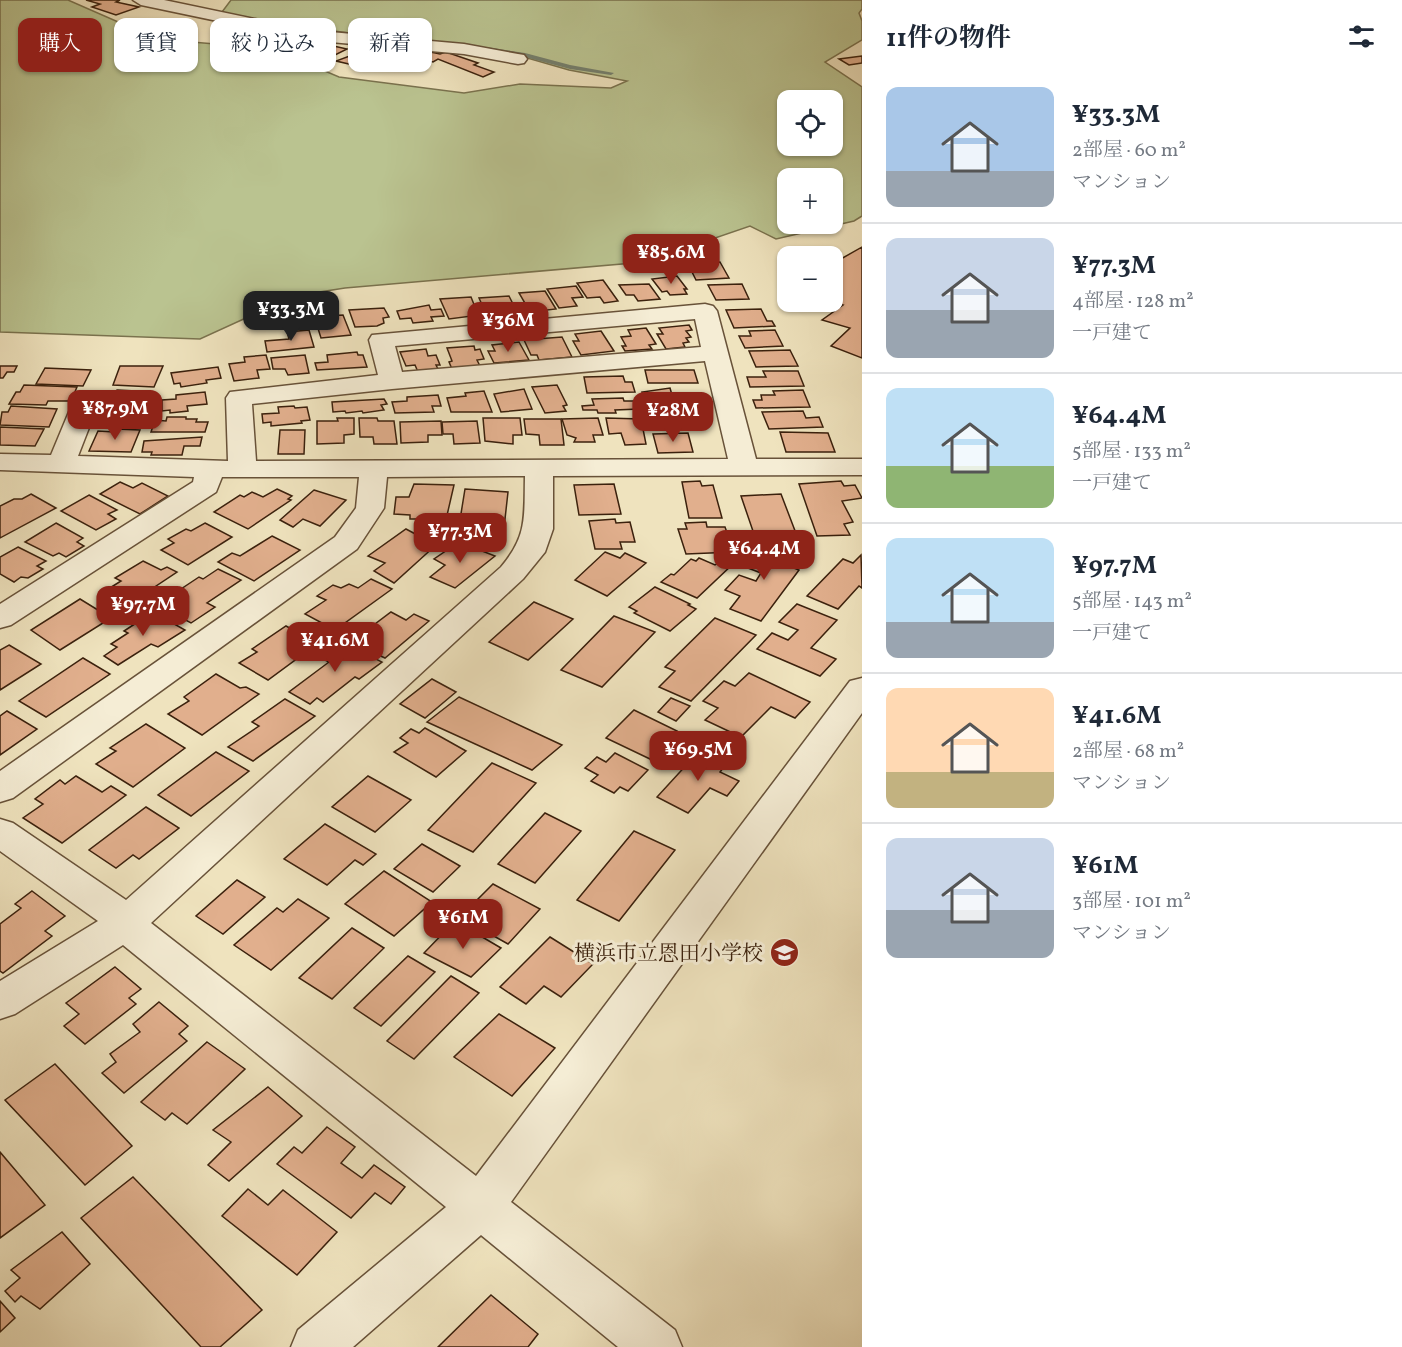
<!DOCTYPE html>
<html lang="ja">
<meta charset="utf-8">
<style>
:root{--surface:#fff;--page:#f6f6f7;--text:#1f2937;--muted:#747a83;--line:#e0e1e3;--accent:#8f2418}
body{margin:0;font-family:Vollkorn,"Noto Serif JP",serif;background:var(--page);color:var(--text);height:100vh;display:flex;flex-direction:column;font-size:22px;white-space:nowrap}
*{box-sizing:border-box;margin:0}
p{font-size:20px;color:var(--muted)}
.icon{flex:none;width:33px;height:33px;fill:none;stroke:currentColor;stroke-width:2;stroke-linecap:round;stroke-linejoin:round}
.map{position:relative;flex:1;overflow:hidden}
.sheet{display:flex;flex-direction:column;background:var(--surface);width:540px}
.sheet>*{flex:none}
.hud{position:absolute;left:18px;top:18px;width:570px;height:54px;display:flex;gap:12px}
.fabs{position:absolute;left:777px;top:90px;display:grid;gap:12px}
.fabs a{display:grid;place-items:center;width:66px;height:66px;border-radius:12px;background:var(--surface);box-shadow:0 2px 4px #0004;font-size:30px}
.price{position:absolute;translate:-50% -51px;padding:0 14px;border-radius:12px;background:var(--accent);color:#fff;font-size:20px;line-height:39px;filter:drop-shadow(0 2px 3px #0008)}
.price::after{content:'';position:absolute;left:50%;top:36px;width:18px;height:14px;margin-left:-9px;background:inherit;clip-path:polygon(0 0,100% 0,50% 100%)}
.price.on{background:#222;color:#fff}
ul{padding:0;list-style:none}
li{display:flex;align-items:center;gap:18px;height:150px;padding:0 24px}
li+li{border-top:2px solid var(--line)}
li span{display:grid;place-items:center;flex:none;width:168px;height:120px;border-radius:12px;color:#555}
li>.icon{margin-inline-start:auto}
span .icon{width:72px;height:72px;fill:#fffc;stroke-width:1}
li b{font-size:26px}
h2{display:flex;justify-content:space-between;align-items:center;height:72px;padding:0 24px;font-size:26px}
.tag{padding:0 21px;border-radius:12px;background:var(--surface);box-shadow:0 2px 4px #0004;font-size:21px;line-height:54px}
.tag.on{background:var(--accent);color:#fff}
main{display:flex;flex:1;min-height:0}
.map>svg:first-child{display:block}
.green{fill:#bac390;stroke:#7a724e;stroke-width:1.5;fill-rule:evenodd}
.lines{fill:none;stroke-linecap:round;stroke-linejoin:round}
.stream{fill:#747f6d;fill-rule:evenodd}
.building{fill:#e1af8d;stroke:#3b210d;stroke-width:1.5}
.minor-casing{stroke:#685239;stroke-width:3}
.minor{fill:#f5edd5;fill-rule:evenodd}
.labels{text-anchor:middle;stroke-width:6;stroke-linejoin:round;paint-order:stroke}
.near-poi-label{font-size:21px;fill:#3b210d;stroke:#f5edd5;text-anchor:end}
</style>
<main>
<div class="map">
<svg width="862" height="1347" viewBox="0 0 862 1347">
<rect width="100%" height="100%" fill="#efe3be"/>
<filter id="stains"><feTurbulence type="fractalNoise" baseFrequency=".00333" numOctaves="4"/><feColorMatrix values="0 0 0 0 .2 0 0 0 0 .09 0 0 0 0 .02 0 0 0 .5 -.17"/></filter>
<radialGradient id="worn" r=".72"><stop offset=".6" stop-color="#630" stop-opacity="0"/><stop offset="1" stop-color="#630" stop-opacity=".3"/></radialGradient>
<path class="green" d="M0 0H68L157 39 273 49 339 77 464 93 520 84 611 88 627 81 569 70 517 55 219 16 231 0H862V9L859 13 862 21V40L825 62 862 87V216L854 221 776 239 750 226 645 262 345 288 294 296 200 339 0 332ZM788 100H832V146H788ZM788 178H832V224H788Z"/>
<g class="lines">
<path class="stream" d="M486 47 525 53 570 65 614 73 611 75 570 69 525 57 484 50V48Z"/>
</g>
<g class="building">
<path d="M86 0H120L116 2 139 7 116 15 92 7 100 4Z"/>
<path d="M240 29 259 33 237 43 228 44 215 41 224 37 220 36Z"/>
<path d="M320 43 347 49 333 56 306 50Z"/>
<path d="M421 50 440 54 446 52 478 63 474 65 494 72 483 77 438 59 433 62 412 57Z"/>
<path d="M355 54 381 62 366 68 336 61Z"/>
<path d="M862 56V63L849 65 839 59Z"/>
<path d="M862 247V358L831 346 850 328 822 320 843 305 832 301V264Z"/>
<path d="M720 262 729 278 696 280 688 264Z"/>
<path d="M677 276 687 289H684L687 294 670 295 667 291 662 292 652 279Z"/>
<path d="M603 280 618 301 604 303 600 297 587 298 577 283Z"/>
<path d="M649 284 660 299 638 301 634 295H626L619 285Z"/>
<path d="M742 284 749 299 716 300 708 285Z"/>
<path d="M576 286 583 297 572 298 577 306 559 308 547 289Z"/>
<path d="M545 291 556 309 530 312 519 293Z"/>
<path d="M509 296 515 308 504 309 506 314 487 316 479 298Z"/>
<path d="M471 297 477 312 470 313 472 316 449 319 440 299Z"/>
<path d="M429 305 431 310 441 309 444 316 431 317 433 321 413 323 411 318 400 319 397 311Z"/>
<path d="M384 308 389 317 383 318 384 323 377 326 355 327 349 310Z"/>
<path d="M761 309 767 321H772L775 326 734 328 726 310Z"/>
<path d="M343 315 351 335 321 338 316 322 328 320 327 316Z"/>
<path d="M689 325 692 330 686 331 691 337 686 338 689 342 683 343 685 347 666 349 657 334H663L659 328Z"/>
<path d="M646 328 656 344 649 345 652 349 625 351 622 346H626L621 337 631 336 628 330Z"/>
<path d="M309 330 314 347 267 352 265 341 289 339 287 332Z"/>
<path d="M775 330 783 346 745 348 739 336H751L749 331Z"/>
<path d="M601 331 614 351 581 355 573 341H579L575 334Z"/>
<path d="M562 337 572 357 539 360 537 355H531L524 340Z"/>
<path d="M519 342 529 360 494 363 488 351H495L492 345Z"/>
<path d="M474 346 475 350 480 349 484 359 477 360 480 366 452 369 449 362 452 361 447 348Z"/>
<path d="M426 349 428 356 436 355 440 365H436L438 369 418 372 415 365 406 366 400 352Z"/>
<path d="M790 350 798 366 756 367 749 351Z"/>
<path d="M357 352 358 355H363L367 367 317 370 315 363 328 362 327 355Z"/>
<path d="M266 355 270 369 257 370 259 378 234 381 229 364 245 362 244 357Z"/>
<path d="M305 355 309 373 288 375 285 369H273L271 358Z"/>
<path d="M0 366H17L14 372H7L3 378H0Z"/>
<path d="M120 366H163L154 387 113 385Z"/>
<path d="M218 367 221 378 206 380 207 383 181 387 180 383 174 384 171 373Z"/>
<path d="M45 368 91 370 83 386 36 384Z"/>
<path d="M645 370H694L698 383H648Z"/>
<path d="M763 371H798L804 386 750 387 747 377H766Z"/>
<path d="M623 376 625 382H632L635 392 587 393 584 377Z"/>
<path d="M24 385 77 387 71 401H48L46 405 9 404 16 392H20Z"/>
<path d="M557 385 567 405 563 406 566 411 545 413 532 387Z"/>
<path d="M670 388 672 395 690 394 693 403 647 405 642 392Z"/>
<path d="M524 389 532 409 501 412 494 394Z"/>
<path d="M117 390 154 392 142 416 126 415 129 412 107 410Z"/>
<path d="M803 390 810 407 756 408 753 400H762L761 395H775L773 391Z"/>
<path d="M484 391 492 412H451L447 398 466 396 465 393Z"/>
<path d="M205 392 207 404 187 406 188 411 170 413V410L162 411V400L176 399V395Z"/>
<path d="M438 395 441 406H432L434 412 395 413 392 402 407 401V397Z"/>
<path d="M623 398 624 401H636L639 409 615 410 616 413H598L597 410H583L582 406 594 405 592 399Z"/>
<path d="M384 399 387 404 381 405 384 410 363 413 362 411 346 413 345 411 333 412 332 402Z"/>
<path d="M11 406 57 409 49 427 0 425 2 412H8Z"/>
<path d="M294 406 295 408 307 407 310 420 301 421 302 423 271 426V422L263 423 262 414 279 413 278 407Z"/>
<path d="M692 410 697 427 653 428 648 411Z"/>
<path d="M803 411 806 418 819 417 823 427 769 429 762 412Z"/>
<path d="M167 417H186V419H197L196 422H208L205 432H151L155 420 166 421Z"/>
<path d="M337 418H354V434L344 435V443L317 444V421H338Z"/>
<path d="M359 418H377L378 421H394L397 444H374L373 437H360Z"/>
<path d="M483 418H520L522 435H513V444L485 441Z"/>
<path d="M598 418 603 435H593L595 442H574L576 438 567 435 562 419Z"/>
<path d="M606 418 641 419 646 444 625 445 621 433 609 434Z"/>
<path d="M524 419H561L564 445H540L539 435 526 434Z"/>
<path d="M441 421 442 435H428V442L401 443 400 422Z"/>
<path d="M477 421 480 443 454 444 453 434H443L442 422Z"/>
<path d="M0 427 44 429 35 446 0 445Z"/>
<path d="M117 429 140 430 131 452 89 451 98 431 115 432Z"/>
<path d="M280 430H305L304 454H278Z"/>
<path d="M780 432 828 433 835 452H786Z"/>
<path d="M688 433 693 452 658 453 653 434Z"/>
<path d="M202 437 200 446H184L182 455H151L152 452H142L144 441Z"/>
<path d="M700 481 702 486 713 485 722 518H689L682 482Z"/>
<path d="M841 481 844 486 855 485 862 498 842 501 853 522 844 524 850 535 817 536 799 484Z"/>
<path d="M120 482 133 488 142 483 168 496 140 514 100 494Z"/>
<path d="M414 484 454 485 445 524 417 523V519H410V515L394 514 396 497H409Z"/>
<path d="M614 484 621 514 579 515 574 485Z"/>
<path d="M277 489 292 496 288 499 291 500 248 529 214 512 240 495 244 497 252 492 263 497Z"/>
<path d="M465 489 508 492 504 528 459 526Z"/>
<path d="M314 490 346 500 320 526 303 519 293 527 280 520Z"/>
<path d="M31 494 56 508 0 538V506L14 499H22Z"/>
<path d="M781 494 797 536 755 537 741 496Z"/>
<path d="M89 495 117 510 108 514 116 519 96 530 61 511Z"/>
<path d="M615 519 616 523 630 522 635 542H620L622 549H595L589 521Z"/>
<path d="M706 522 707 527H725L734 552 686 554 678 529H687L685 523Z"/>
<path d="M56 523 83 538 77 542 84 546 66 557 59 553 53 556 25 542Z"/>
<path d="M205 523 232 537 188 565 161 550 174 543 168 539 186 529 191 531Z"/>
<path d="M406 529 436 545 394 583 374 571 385 563 368 556Z"/>
<path d="M272 536 300 550 254 581 218 562 232 553 240 556Z"/>
<path d="M459 542 495 556 455 588 430 577 445 565 434 559Z"/>
<path d="M766 543 802 555 791 567 799 570 761 621 730 609 740 596 725 590 739 575 756 581 761 573 745 567Z"/>
<path d="M18 547 46 561 37 566 43 569 28 578 21 577 14 582 0 574V557Z"/>
<path d="M605 552 620 558 625 553 646 563 607 596 575 580Z"/>
<path d="M861 555 862 588 859 586 838 609 807 596 843 559 853 563Z"/>
<path d="M699 558 715 565 723 559 734 563 697 598 661 582 671 574 674 575 691 559 696 561Z"/>
<path d="M143 561 161 570 167 567 177 572 129 604 105 591 121 581 115 578Z"/>
<path d="M218 569 241 580 207 603 215 607 191 623 157 605 199 577 203 579Z"/>
<path d="M371 579 392 589 335 630 305 614 326 600 317 596 333 585 341 588 349 584 358 588Z"/>
<path d="M655 587 690 604 688 605 696 609 670 631 634 613 637 611 629 607Z"/>
<path d="M80 599 111 618 60 650 31 630Z"/>
<path d="M534 602 573 619 528 660 489 642Z"/>
<path d="M797 604 837 620 811 648 836 659 820 676 757 649 772 633 788 640 798 630 779 622Z"/>
<path d="M153 612 185 630 158 647 151 644 118 665 104 656 117 647 111 644 128 633 124 631Z"/>
<path d="M391 612 406 620 414 614 429 621 385 658 351 642Z"/>
<path d="M614 616 655 632 602 687 561 670Z"/>
<path d="M715 618 756 635 691 701 659 687 675 671 665 667Z"/>
<path d="M286 626 306 637 314 632 325 638 268 680 239 663 257 652 252 649Z"/>
<path d="M340 641 382 662 359 679 355 677 323 702 317 698 310 704 289 692 329 662 319 657Z"/>
<path d="M9 645 41 664 0 690V650Z"/>
<path d="M83 658 110 674 46 717 19 701Z"/>
<path d="M749 673 810 702 795 718 771 707 741 737 705 720 718 708 703 701 724 681 735 686Z"/>
<path d="M216 674 240 688 246 687 259 694 202 735 168 714 189 701 184 697Z"/>
<path d="M432 679 456 692 425 718 400 704Z"/>
<path d="M459 697 562 745 532 770 427 722Z"/>
<path d="M671 698 690 706 676 721 658 712Z"/>
<path d="M285 699 315 716 253 761 228 747 259 726 252 722Z"/>
<path d="M634 710 677 731 650 759 606 738Z"/>
<path d="M7 711 37 729 0 755V716Z"/>
<path d="M146 724 185 748 133 787 96 764 116 751 110 748Z"/>
<path d="M425 728 466 751 436 777 394 752 408 743 400 738 411 729 419 733Z"/>
<path d="M701 749 728 762 720 772 739 781 727 796 710 788 688 813 657 797Z"/>
<path d="M216 752 249 771 191 816 158 795Z"/>
<path d="M615 753 648 770 628 791 620 787 614 793 591 781 598 775 585 768 597 757 606 762Z"/>
<path d="M492 763 536 783 473 852 428 830Z"/>
<path d="M76 776 102 792 111 786 126 795 62 843 23 818 43 804 35 799 60 780 65 784Z"/>
<path d="M368 776 411 800 375 832 332 807Z"/>
<path d="M146 807 179 828 139 859 133 855 116 868 89 850Z"/>
<path d="M545 813 581 831 535 883 498 864Z"/>
<path d="M325 824 376 854 363 865 355 860 327 885 284 859Z"/>
<path d="M634 831 675 850 619 921 577 900Z"/>
<path d="M422 844 460 866 433 892 394 869Z"/>
<path d="M384 871 432 902 394 936 345 904Z"/>
<path d="M237 880 265 897 223 934 196 916Z"/>
<path d="M493 884 540 909 508 944 460 917Z"/>
<path d="M32 891 65 916 45 931 52 936 3 973 0 971V924L21 908 15 904Z"/>
<path d="M298 899 329 918 271 970 234 945 277 908 283 912Z"/>
<path d="M455 921 501 948 471 977 424 953Z"/>
<path d="M352 928 384 948 332 999 299 978Z"/>
<path d="M550 937 593 964 561 997 544 986 526 1004 500 987Z"/>
<path d="M408 956 435 972 381 1026 354 1008Z"/>
<path d="M115 967 141 989 129 998 136 1004 85 1044 64 1026 79 1014 66 1003Z"/>
<path d="M451 976 479 993 414 1059 387 1041Z"/>
<path d="M159 1002 188 1026 179 1034 187 1041 124 1093 102 1073 116 1062 110 1054 140 1032 133 1024Z"/>
<path d="M499 1014 555 1048 512 1096 454 1057Z"/>
<path d="M207 1042 245 1069 187 1124 172 1113 165 1120 141 1102Z"/>
<path d="M55 1064 132 1146 85 1185 5 1100Z"/>
<path d="M268 1087 302 1116 229 1181 208 1165 231 1142 213 1130Z"/>
<path d="M327 1127 355 1147 341 1163 362 1178 374 1165 405 1187 391 1204 375 1193 351 1218 277 1164 294 1147 302 1153Z"/>
<path d="M0 1152 45 1205 0 1238Z"/>
<path d="M133 1177 262 1310 220 1347H201L81 1218Z"/>
<path d="M248 1189 268 1205 283 1190 337 1232 297 1275 222 1216Z"/>
<path d="M62 1232 90 1264 40 1309 21 1296 15 1302 5 1291 20 1278 11 1270Z"/>
<path d="M491 1295 538 1334 528 1347H438Z"/>
<path d="M0 1301 15 1318 0 1332Z"/>
</g>
<g class="lines">
<defs>
<g id="minor">
<path d="M133 0H164L308 30 464 44 518 54 524 55 527 59 524 63 518 64 464 54 308 40 141 5Z"/>
<path d="M705 304 713 306 717 311 756 459H862V475L553 476V529L545 552 523 579 151 923 476 1176 850 681 862 678V713L511 1202 675 1330 682 1347H618L481 1235 353 1347H291L298 1330 446 1207 123 945 15 1014 0 1019V981L98 921 0 851V819L13 823 126 900 501 567C528 535 524 516 525 476L387 477 384 508 357 549 13 798 0 802V771L335 537 356 508 359 477H222L216 492 11 625 0 628V604L193 482 194 477 0 470V454L51 455 71 407 75 401 84 399 93 401 97 407 78 456 228 461 226 398 230 392 378 375 369 340 372 335ZM695 319 701 347 402 372 395 346ZM705 361 728 459 256 461 252 404 392 389Z"/>
</g>
</defs>
<use href="#minor" class="minor-casing"/>
<use href="#minor" class="minor"/>
</g>
<defs>
<symbol id="school-disc" viewBox="-11 -11 22 22"><circle r="9.5" fill="#8f2418" stroke="#f5edd5"/><path d="M0-5L7-2L0 1L-7-2ZM-4 1L0 2.5L4 1V4Q0 6-4 4Z" fill="#fff"/></symbol>
</defs>
<g fill-rule="evenodd">
<use href="#school-disc" x="768" y="936" width="33" height="33"/>
</g>
<g class="labels">
<g class="near-poi-label">
<text x="763" y="960">横浜市立恩田小学校</text>
</g>
</g>
<rect width="100%" height="100%" filter="url(#stains)"/>
<rect width="100%" height="100%" fill="url(#worn)"/>
</svg>
<div class="fabs">
<a><svg class="icon" aria-label="locate" viewBox="0 0 24 24"><circle cx="12" cy="12" r="6"/><path d="M12 2v4M12 18v4M2 12h4M18 12h4"/></svg></a>
<a>+</a>
<a>−</a>
</div>
<b class="price" style="left:671px;top:285px">¥85.6M</b>
<b class="price on" style="left:291px;top:342px">¥33.3M</b>
<b class="price" style="left:508px;top:353px">¥36M</b>
<b class="price" style="left:115px;top:441px">¥87.9M</b>
<b class="price" style="left:673px;top:443px">¥28M</b>
<b class="price" style="left:460px;top:564px">¥77.3M</b>
<b class="price" style="left:764px;top:581px">¥64.4M</b>
<b class="price" style="left:143px;top:637px">¥97.7M</b>
<b class="price" style="left:335px;top:673px">¥41.6M</b>
<b class="price" style="left:698px;top:782px">¥69.5M</b>
<b class="price" style="left:463px;top:950px">¥61M</b>
<div class="hud">
<a class="tag on">購入</a>
<a class="tag">賃貸</a>
<a class="tag">絞り込み</a>
<a class="tag">新着</a>
</div>
</div>
<section class="sheet">
<h2>11件の物件<svg class="icon" aria-label="filters" viewBox="0 0 24 24"><path d="M4 7h16M4 17h16"/><circle cx="9" cy="7" r="2"/><circle cx="15" cy="17" r="2"/></svg></h2>
<ul>
<li><span style="background:linear-gradient(#a9c7e8 70%,#9aa5b1 0)"><svg class="icon" aria-label="home" viewBox="0 0 24 24"><path d="M3 11l9-7 9 7M6 9v11h12V9"/></svg></span><div><b>¥33.3M</b><p>2部屋 · 60 m²</p><p>マンション</p></div></li>
<li><span style="background:linear-gradient(#c9d6e8 60%,#9aa5b1 0)"><svg class="icon" aria-label="home" viewBox="0 0 24 24"><path d="M3 11l9-7 9 7M6 9v11h12V9"/></svg></span><div><b>¥77.3M</b><p>4部屋 · 128 m²</p><p>一戸建て</p></div></li>
<li><span style="background:linear-gradient(#bfe0f5 65%,#8fb573 0)"><svg class="icon" aria-label="home" viewBox="0 0 24 24"><path d="M3 11l9-7 9 7M6 9v11h12V9"/></svg></span><div><b>¥64.4M</b><p>5部屋 · 133 m²</p><p>一戸建て</p></div></li>
<li><span style="background:linear-gradient(#bfe0f5 70%,#9aa5b1 0)"><svg class="icon" aria-label="home" viewBox="0 0 24 24"><path d="M3 11l9-7 9 7M6 9v11h12V9"/></svg></span><div><b>¥97.7M</b><p>5部屋 · 143 m²</p><p>一戸建て</p></div></li>
<li><span style="background:linear-gradient(#ffd9b3 70%,#c2b280 0)"><svg class="icon" aria-label="home" viewBox="0 0 24 24"><path d="M3 11l9-7 9 7M6 9v11h12V9"/></svg></span><div><b>¥41.6M</b><p>2部屋 · 68 m²</p><p>マンション</p></div></li>
<li><span style="background:linear-gradient(#c9d6e8 60%,#9aa5b1 0)"><svg class="icon" aria-label="home" viewBox="0 0 24 24"><path d="M3 11l9-7 9 7M6 9v11h12V9"/></svg></span><div><b>¥61M</b><p>3部屋 · 101 m²</p><p>マンション</p></div></li>
</ul>
</section>
</main>
